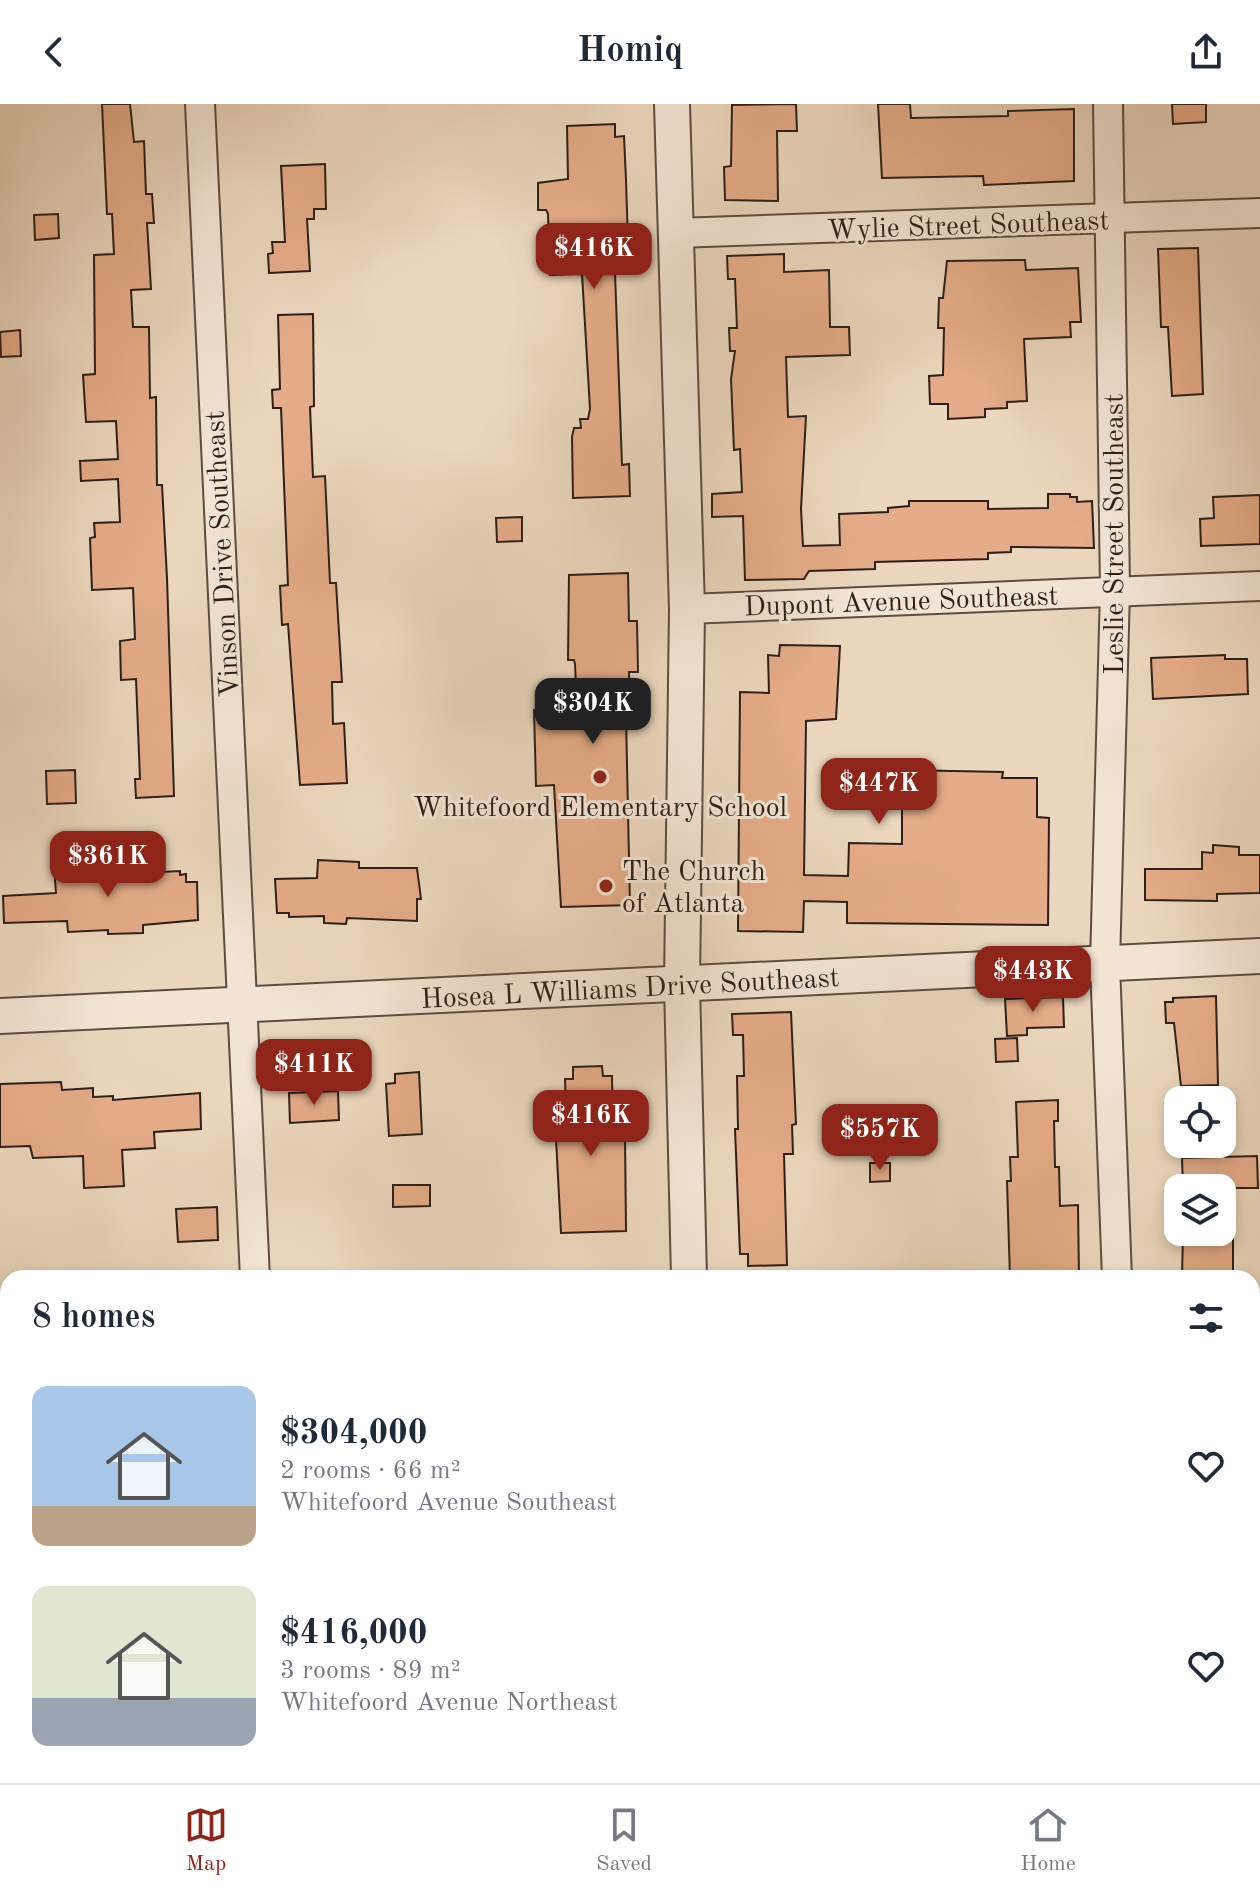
<!DOCTYPE html>
<meta charset="utf-8">
<style>
:root{--surface:#fff;--page:#f2f2f3;--text:#1f2937;--muted:#747a83;--line:#e0e1e3;--accent:#8f2418}
body{margin:0;font-family:"Old Standard TT",serif;background:var(--page);color:var(--text);height:100vh;display:flex;flex-direction:column;font-size:30px;white-space:nowrap}
*{box-sizing:border-box;margin:0}
p{font-size:26px;color:var(--muted)}
.icon{flex:none;width:44px;height:44px;fill:none;stroke:currentColor;stroke-width:2;stroke-linecap:round;stroke-linejoin:round}
.map{position:relative;flex:1;overflow:hidden}
.sheet{position:absolute;left:0px;top:1166px;width:1260px;height:514px;display:flex;flex-direction:column;background:var(--surface);border-radius:24px 24px 0 0;box-shadow:0 4px 12px #0003}
.sheet>*{flex:none}
.controls{position:absolute;left:1164px;top:982px;display:grid;gap:16px}
.controls a{display:grid;place-items:center;width:72px;height:72px;border-radius:16px;background:var(--surface);box-shadow:0 4px 12px #0003;font-size:40px}
.price{position:absolute;translate:-50% -68px;padding:0 18px;border-radius:16px;background:var(--accent);color:#fff;font-size:26px;line-height:52px;filter:drop-shadow(0 2px 4px #0008)}
.price::after{content:'';position:absolute;left:50%;top:48px;width:24px;height:18px;margin-left:-12px;background:inherit;clip-path:polygon(0 0,100% 0,50% 100%)}
.price.selected{background:#222;color:#fff}
ul{padding:0;list-style:none}
li{display:flex;align-items:center;gap:24px;height:200px;padding:0 32px}
li span{display:grid;place-items:center;flex:none;width:224px;height:160px;border-radius:16px;color:#555}
li>.icon{margin-inline-start:auto}
span .icon{width:96px;height:96px;fill:#fffc;stroke-width:1}
li b{font-size:34px}
h2{display:flex;justify-content:space-between;align-items:center;height:96px;padding:0 32px;font-size:34px}
header{display:flex;justify-content:space-between;align-items:center;height:104px;padding:0 32px;background:var(--surface);font-size:36px;font-weight:700}
.dock{display:flex;justify-content:space-around;align-items:center;height:112px;border-top:2px solid var(--line);background:var(--surface);font-size:22px;color:var(--muted)}
.dock a{display:grid;justify-items:center;gap:4px}
.dock .selected{color:var(--accent)}
.map>svg:first-child{display:block}
.building{fill:#e4ac88;stroke:#2e1f18;stroke-width:2}
.lines{fill:none;stroke-linecap:round;stroke-linejoin:round}
.minor-casing{stroke:#5d4d41;stroke-width:32}
.tertiary-casing{stroke:#5d4d41;stroke-width:38}
.minor{stroke:#f2e5d4;stroke-width:28}
.tertiary{stroke:#f2e5d4;stroke-width:34}
.poi-dot{fill:#8f2418;stroke:#f2e5d4;stroke-width:3}
.labels{text-anchor:middle;stroke-width:6;stroke-linejoin:round;paint-order:stroke}
.street-label{font-size:28px;fill:#2e1f18;stroke:#f2e5d4}
.poi-label{font-size:28px;fill:#2e1f18;stroke:#f2e5d4}
</style>
<header><svg class="icon" aria-label="back" viewBox="0 0 24 24"><path d="M15 5l-7 7 7 7"/></svg>Homiq<svg class="icon" aria-label="share" viewBox="0 0 24 24"><path d="M12 15V3M7 8l5-5 5 5M5 13v7h14v-7"/></svg></header>
<div class="map">
<svg width="1260" height="1679" viewBox="0 0 1260 1679">
<rect width="100%" height="100%" fill="#ebd7bd"/>
<filter id="stains"><feTurbulence type="fractalNoise" baseFrequency=".0025" numOctaves="4"/><feColorMatrix values="0 0 0 0 .2 0 0 0 0 .09 0 0 0 0 .02 0 0 0 .5 -.17"/></filter>
<radialGradient id="worn" r=".72"><stop offset=".6" stop-color="#630" stop-opacity="0"/><stop offset="1" stop-color="#630" stop-opacity=".3"/></radialGradient>
<g class="building">
<path d="M102 0H130L134 38 144 37 146 90H152L154 119H147L151 185 131 186 133 223H149L150 294 156 293 157 381H162L167 474 174 692 136 694 135 675H140L136 575 121 576 120 537 135 535 133 484 92 486 90 434 95 433 94 419 120 418 118 375 81 377 80 357 118 355 116 317 86 318 83 271 95 270 94 151 114 150 112 110H107Z"/>
<path d="M796 0 797 27H777L778 97 725 96 724 63 731 62 732 1Z"/>
<path d="M878 0H910L911 14 1008 12V7L1074 5V77L984 81 983 72 882 74Z"/>
<path d="M1172 0H1206V18L1173 20Z"/>
<path d="M615 20V33L624 32 626 76 629 169H615L622 361 629 360 630 392 573 394 572 333 574 324H581L580 315H588L590 305 582 170 550 171 548 110 546 106H538V79L568 75 567 22Z"/>
<path d="M325 60 326 105H314V115H307L310 167 269 169 268 150 273 149 272 138H285L281 62Z"/>
<path d="M58 110 59 134 35 136 34 111Z"/>
<path d="M1198 144 1203 290 1172 292 1168 223H1161L1158 145Z"/>
<path d="M784 150V168L829 166 830 223H849L850 251 786 253 788 313 806 312 801 405 803 442 840 441 839 410 888 408V404L909 402V397H988V405L1048 404V390H1070V393H1077V398L1092 397 1094 444 1011 443V448L988 449V455L875 458V465L809 467 804 475 745 476 743 412 712 413V390L742 388 740 345 734 346 731 275 735 247H730L729 224H737L735 175H728L727 152Z"/>
<path d="M1025 156 1026 166 1078 164 1081 218H1070L1071 233 1024 235 1027 297 1007 298V304L985 305V313L948 315V300H930L929 272 943 271 944 224H938L939 194H943L947 157Z"/>
<path d="M313 210 314 302 310 303 313 373 325 372 330 479H336L342 578H332L333 620 344 619 347 679 300 681 288 520 282 521 280 482 288 481 281 304H273L272 286 280 285 278 211Z"/>
<path d="M20 226 21 252 1 253 0 228Z"/>
<path d="M1260 391V440L1201 442 1200 415 1214 414 1213 393Z"/>
<path d="M522 413V437L497 438 496 414Z"/>
<path d="M628 469 629 517H637L638 568H629L630 613H626L630 801 561 803 554 681 536 682 534 606 577 605 575 560 574 556H568L569 471Z"/>
<path d="M780 541 840 542 836 615 806 617 804 771 848 772 849 739 902 740V666L1003 668 1002 674H1037V713L1049 714 1048 821 847 819V798L804 797 803 828 738 827 740 588 769 589 768 551 779 552Z"/>
<path d="M1225 551V555H1247L1248 590 1153 595 1151 554Z"/>
<path d="M75 666 76 699 47 700 46 667Z"/>
<path d="M1213 741 1239 743V751H1260V789L1217 790V797L1145 796V765H1202V748L1213 749Z"/>
<path d="M135 756 136 765H141V769L180 767V771L186 770V778H197L198 816 143 821V829L108 830V826L68 828 67 817 4 819 3 792 56 789 54 763Z"/>
<path d="M318 756 359 758V764H417L421 795H417V817L347 814 346 820 324 819V812L289 813V809H277L275 775 317 774Z"/>
<path d="M1216 892 1218 981 1181 982 1174 919H1166L1165 898H1173V894Z"/>
<path d="M1063 893 1064 923 1027 924V931L1007 932 1005 895Z"/>
<path d="M791 908 796 1020 792 1021 793 1050H784L787 1161 748 1162V1150H740L735 1025H738L737 972H744L743 931H733L732 910Z"/>
<path d="M1017 934 1018 957 996 958 995 935Z"/>
<path d="M602 962 603 972H612L613 1031H625L626 1127 561 1129 556 1035 567 1034 565 975H573V963Z"/>
<path d="M419 968 422 1030 389 1032 386 980 395 979V970Z"/>
<path d="M61 978 62 986 93 984V993L113 992V996L200 989 201 1025 154 1028 155 1044 122 1046 124 1082 84 1084 83 1052 33 1054 30 1042 0 1043V980Z"/>
<path d="M338 987 339 1016 290 1019 289 989Z"/>
<path d="M1058 996V1017H1054L1055 1063H1059L1060 1102 1078 1101 1079 1174H1010L1007 1077H1011L1010 1053H1018L1016 998Z"/>
<path d="M1257 1052 1258 1084H1183L1182 1054Z"/>
<path d="M870 1059H890V1077L870 1078Z"/>
<path d="M393 1081H430V1102L393 1103Z"/>
<path d="M217 1103 218 1136 178 1138 176 1105Z"/>
<path d="M1183 1128H1233V1174H1182Z"/>
</g>
<g class="lines">
<defs>
<g id="minor">
<path d="M200 0 255 1174"/>
<path d="M1108 0 1115 486 1105 860 1117 1174"/>
<path d="M676 129 1260 109"/>
<path d="M687 505 1260 482"/>
<path d="M1252 1630H1260"/>
<path d="M296 1679 405 1672"/>
</g>
<g id="tertiary">
<path d="M672 0 687 505 682 880 689 1174"/>
<path d="M0 912 1260 852"/>
<path d="M704 1672V1679"/>
</g>
</defs>
<use href="#minor" class="minor-casing"/>
<use href="#tertiary" class="tertiary-casing"/>
<use href="#minor" class="minor"/>
<use href="#tertiary" class="tertiary"/>
</g>
<g class="poi-dot">
<circle cx="600" cy="673" r="8"/>
<circle cx="606" cy="782" r="8"/>
</g>
<g class="labels">
<g class="street-label">
<text transform="translate(968 120) rotate(-2)" y="10">Wylie Street Southeast</text>
<text transform="translate(1113 430) rotate(-90)" y="10">Leslie Street Southeast</text>
<text transform="translate(221 450) rotate(-93)" y="10">Vinson Drive Southeast</text>
<text transform="translate(901 496) rotate(-2)" y="10">Dupont Avenue Southeast</text>
<text transform="translate(630 883) rotate(-3)" y="10">Hosea L Williams Drive Southeast</text>
</g>
<g class="poi-label">
<text x="600" y="712">Whitefoord Elementary School</text>
<text x="622" y="776" text-anchor="start">The Church<tspan x="622" dy="32">of Atlanta</tspan></text>
</g>
</g>
<rect width="100%" height="100%" filter="url(#stains)"/>
<rect width="100%" height="100%" fill="url(#worn)"/>
</svg>
<div class="controls">
<a><svg class="icon" aria-label="locate" viewBox="0 0 24 24"><circle cx="12" cy="12" r="6"/><path d="M12 2v4M12 18v4M2 12h4M18 12h4"/></svg></a>
<a><svg class="icon" aria-label="layers" viewBox="0 0 24 24"><path d="M12 4l9 5-9 5-9-5zM3 14l9 5 9-5"/></svg></a>
</div>
<b class="price" style="left:594px;top:187px">$416K</b>
<b class="price selected" style="left:593px;top:642px">$304K</b>
<b class="price" style="left:879px;top:722px">$447K</b>
<b class="price" style="left:108px;top:795px">$361K</b>
<b class="price" style="left:1033px;top:910px">$443K</b>
<b class="price" style="left:314px;top:1003px">$411K</b>
<b class="price" style="left:591px;top:1054px">$416K</b>
<b class="price" style="left:880px;top:1068px">$557K</b>
<section class="sheet">
<h2>8 homes<svg class="icon" aria-label="filters" viewBox="0 0 24 24"><path d="M4 7h16M4 17h16"/><circle cx="9" cy="7" r="2"/><circle cx="15" cy="17" r="2"/></svg></h2>
<ul>
<li><span style="background:linear-gradient(#a9c7e8 75%,#b9a48a 0)"><svg class="icon" aria-label="home" viewBox="0 0 24 24"><path d="M3 11l9-7 9 7M6 9v11h12V9"/></svg></span><div><b>$304,000</b><p>2 rooms · 66 m²</p><p>Whitefoord Avenue Southeast</p></div><svg class="icon" aria-label="heart" viewBox="0 0 24 24"><path d="M12 20l-8-8c-3-5 5-10 8-4 3-6 11-1 8 4z"/></svg></li>
<li><span style="background:linear-gradient(#dfe7d0 70%,#9aa5b1 0)"><svg class="icon" aria-label="home" viewBox="0 0 24 24"><path d="M3 11l9-7 9 7M6 9v11h12V9"/></svg></span><div><b>$416,000</b><p>3 rooms · 89 m²</p><p>Whitefoord Avenue Northeast</p></div><svg class="icon" aria-label="heart" viewBox="0 0 24 24"><path d="M12 20l-8-8c-3-5 5-10 8-4 3-6 11-1 8 4z"/></svg></li>
</ul>
</section>
</div>
<nav class="dock">
<a class="selected"><svg class="icon" aria-label="map" viewBox="0 0 24 24"><path d="M3 6l6-2 6 2 6-2v14l-6 2-6-2-6 2zM9 4v14M15 6v14"/></svg>Map</a>
<a><svg class="icon" aria-label="saved" viewBox="0 0 24 24"><path d="M7 4h10v16l-5-4-5 4z"/></svg>Saved</a>
<a><svg class="icon" aria-label="home" viewBox="0 0 24 24"><path d="M3 11l9-7 9 7M6 9v11h12V9"/></svg>Home</a>
</nav>
